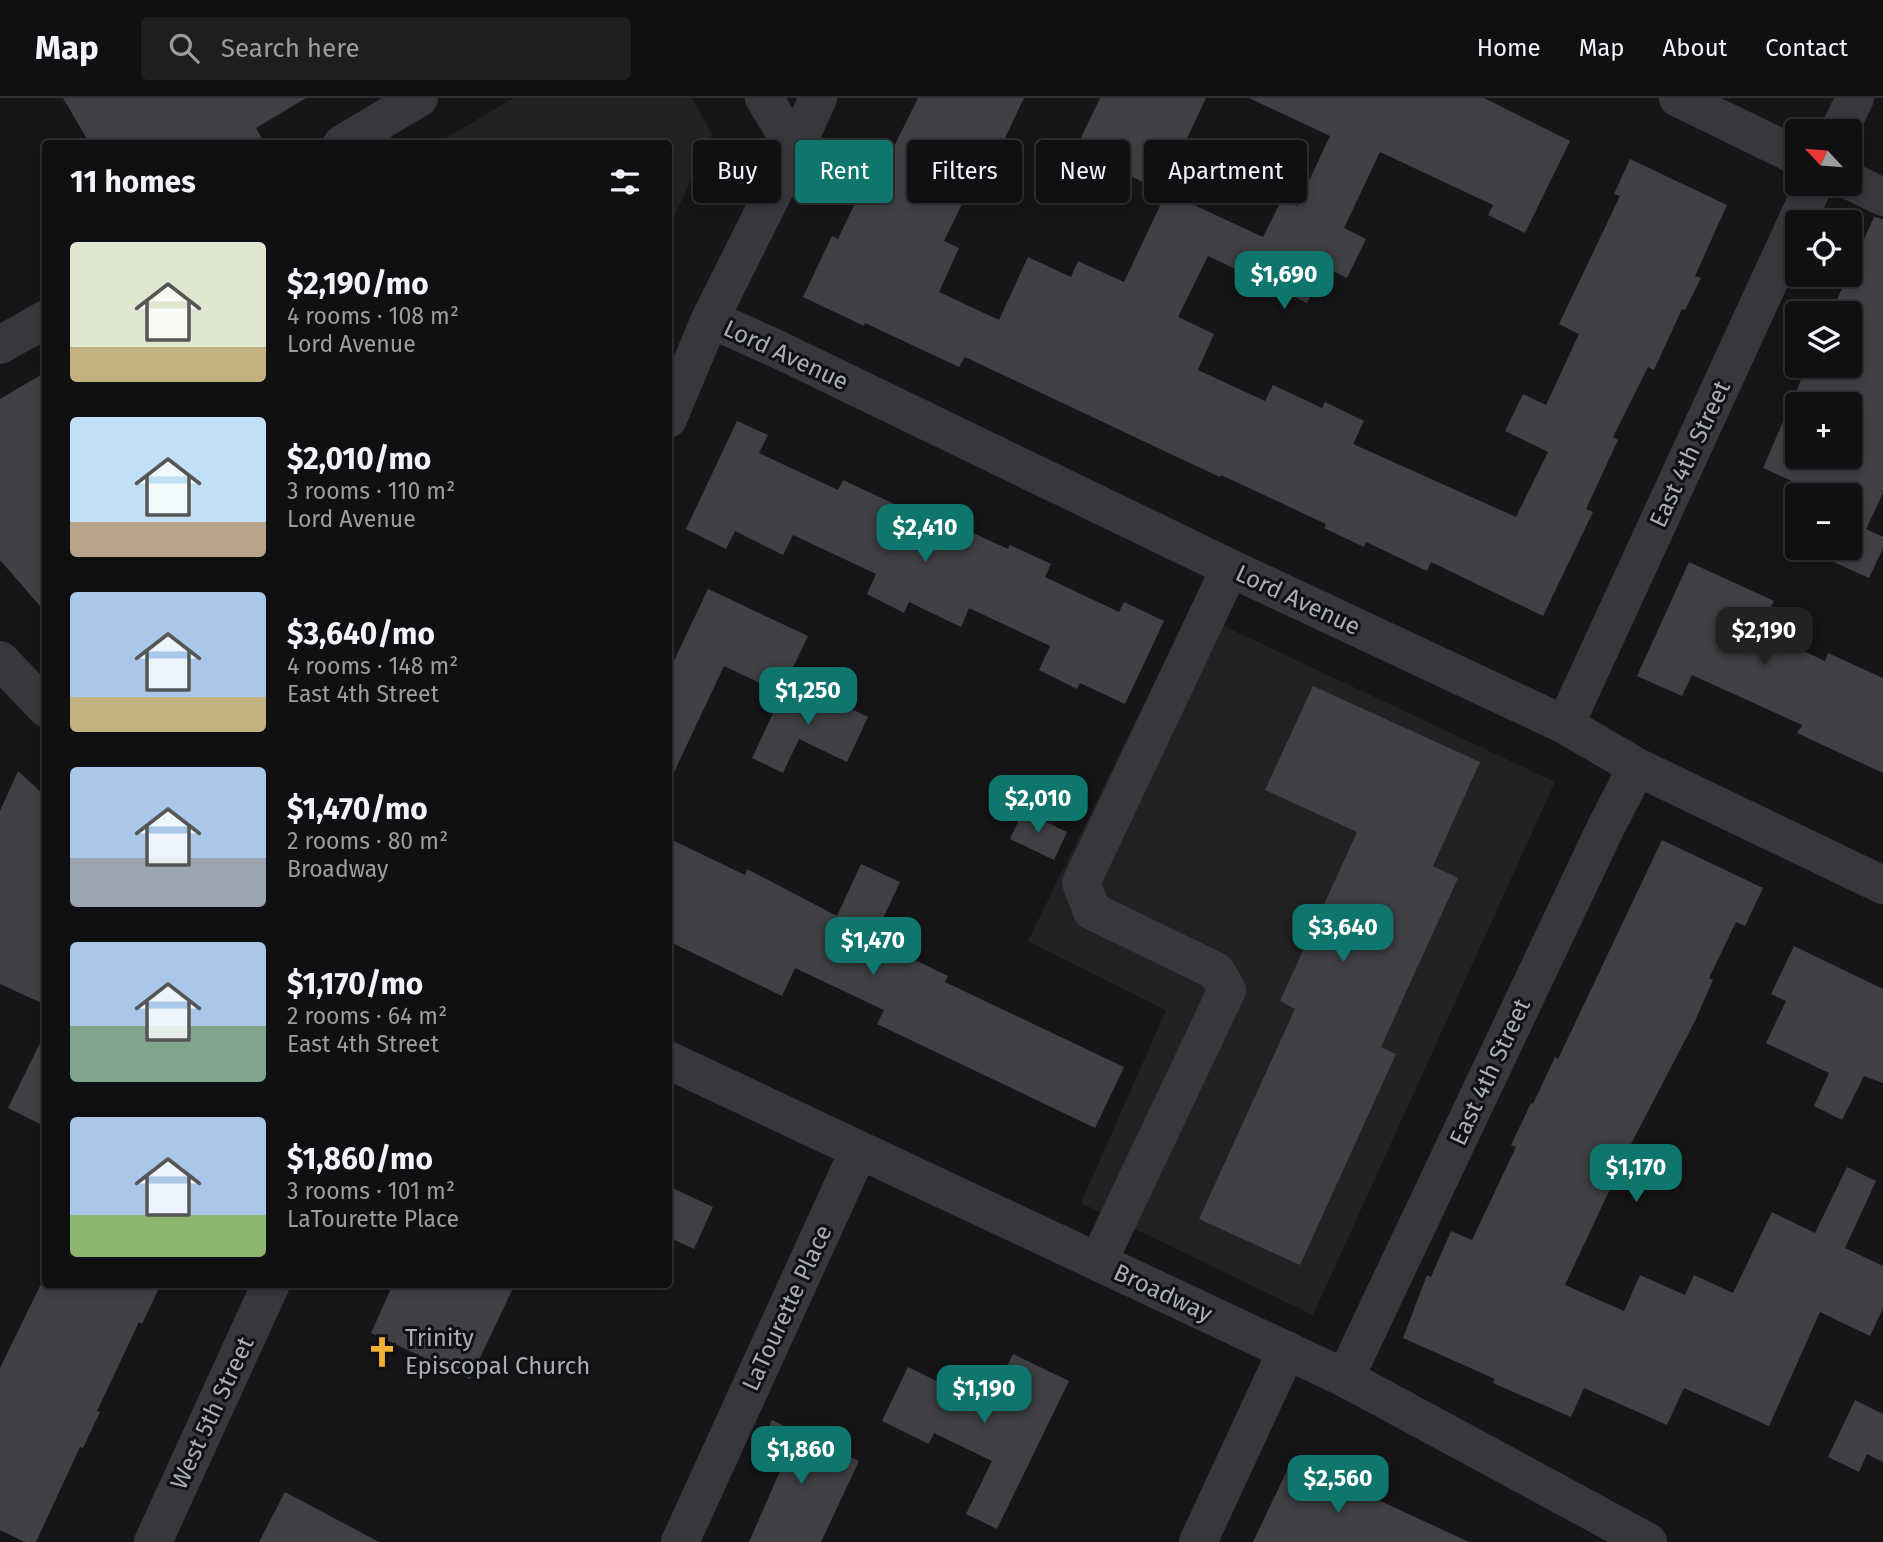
<!DOCTYPE html>
<meta charset="utf-8">
<style>
:root{--surface:#101012;--page:#1e1e20;--text:#f1f3f6;--muted:#9c9d9f;--line:#303032;--accent:#0f766e}
body{margin:0;font-family:"Fira Sans",sans-serif;background:var(--page);color:var(--text);height:100vh;display:flex;flex-direction:column;font-size:26px;white-space:nowrap}
*{box-sizing:border-box;margin:0}
p{font-size:23px;color:var(--muted)}
.icon{flex:none;width:38px;height:38px;fill:none;stroke:currentColor;stroke-width:2;stroke-linecap:round;stroke-linejoin:round}
.map{position:relative;flex:1;overflow:hidden}
.drawer{position:absolute;left:42px;top:42px;width:630px;height:1148px;display:flex;flex-direction:column;background:var(--surface);border-radius:7px;box-shadow:0 4px 10px #0003,0 0 0 2px var(--line)}
.drawer>*{flex:none}
.top-card{position:absolute;left:693px;top:42px;width:665px;height:63px;display:flex;gap:14px}
.needle{width:46px;rotate:296deg}
.buttons{position:absolute;left:1785px;top:21px;display:grid;gap:14px}
.buttons a{display:grid;place-items:center;width:77px;height:77px;border-radius:7px;background:var(--surface);box-shadow:0 4px 10px #0003,0 0 0 2px var(--line);font-size:35px}
.price{position:absolute;translate:-50% -60px;padding:0 16px;border-radius:14px;background:var(--accent);color:#fff;font-size:23px;line-height:46px;filter:drop-shadow(0 2px 4px #0008)}
.price::after{content:'';position:absolute;left:50%;top:42px;width:21px;height:16px;margin-left:-10px;background:inherit;clip-path:polygon(0 0,100% 0,50% 100%)}
.price.on{background:#222;color:#fff}
ul{padding:0;list-style:none}
li{display:flex;align-items:center;gap:21px;height:175px;padding:0 28px}
li span{display:grid;place-items:center;flex:none;width:196px;height:140px;border-radius:7px;color:#555}
li>.icon{margin-inline-start:auto}
span .icon{width:84px;height:84px;fill:#fffc;stroke-width:1}
li b{font-size:30px}
h2{display:flex;justify-content:space-between;align-items:center;height:84px;padding:0 28px;font-size:30px}
.pill{padding:0 24px;border-radius:7px;background:var(--surface);box-shadow:0 4px 10px #0003,0 0 0 2px var(--line);font-size:24px;line-height:63px}
.pill.on{background:var(--accent);color:#fff}
header{display:flex;align-items:center;gap:42px;box-sizing:border-box;height:98px;padding:0 35px;background:var(--surface);border-bottom:2px solid var(--line)}
header strong{font-size:33px}
nav{display:flex;gap:38px;margin-inline-start:auto;font-size:24px}
.search{width:490px;height:63px;background:var(--page);display:flex;align-items:center;gap:18px;box-sizing:border-box;padding:0 24px;border-radius:7px;color:var(--muted);font-size:26px}
.map>svg:first-child{display:block}
.built{fill:#222225}
.building{fill:#404145;fill-rule:evenodd}
.lines{fill:none;stroke-linecap:round;stroke-linejoin:round}
.minor{stroke:#37383d;stroke-width:38}
.labels{text-anchor:middle;stroke-width:6;stroke-linejoin:round;paint-order:stroke}
.street-label{font-size:24px;fill:#a8adb8;stroke:#111113}
.poi-label{font-size:24px;fill:#a8adb8;stroke:#111113;text-anchor:start}
</style>
<header>
<strong>Map</strong>
<div class="search"><svg class="icon" aria-label="search" viewBox="0 0 24 24"><circle cx="10" cy="10" r="6"/><path d="M15 15l6 6"/></svg>Search here</div>
<nav><a>Home</a><a>Map</a><a>About</a><a>Contact</a></nav>
</header>
<div class="map">
<svg width="1883" height="1444" viewBox="0 0 1883 1444">
<rect width="100%" height="100%" fill="#161618"/>
<g class="built">
<path d="M514 0H692L712 36 669 130 668 46 437 45Z"/>
<path d="M1190 512 1555 684 1313 1217 1081 1105 1166 912 1028 843Z"/>
</g>
<g class="building">
<path d="M63 0H306L256 30 265 46H90Z"/>
<path d="M918 0H1024L995 61 986 57 944 143 959 150 939 194 999 222 1028 159 1071 179 1078 163 1124 184 1166 95 1075 52 1100 0H1206L1181 53 1200 61 1181 101 1263 139 1282 101 1297 108 1330 38 1249 0H1484L1570 43 1525 135 1488 117 1493 107 1380 54 1344 130 1366 141 1347 180 1325 169 1307 205 1208 158 1178 219 1214 236 1198 272 1265 303 1273 287 1322 310 1325 304 1364 323 1353 346 1516 419 1548 354 1505 333 1523 296 1546 307 1579 236 1559 226 1620 98 1614 96 1630 61 1727 107 1695 178 1701 180 1685 212 1682 211 1654 272 1648 269 1613 339 1618 342 1586 411 1593 414 1543 518 1431 464 1427 473 1366 444 1364 449 1324 430 1326 426 1221 377 1220 379 1177 359 965 259 959 269 865 225 864 228 803 199 832 138 838 141 857 101 866 105Z"/>
<path d="M1874 119 1883 121V395L1866 431 1883 439V450L1869 480 1818 457 1821 450H1850V397H1823L1763 370 1807 268H1850V215H1831ZM1797 306H1850V359H1797Z"/>
<path d="M46 274V515L0 462V301Z"/>
<path d="M737 323 768 337 759 355 838 392 843 382 907 412 910 406 1008 451 1010 447 1051 466 1045 479 1119 514 1124 504 1164 523 1125 606 1080 585 1077 591 1039 572 1050 548 969 510 961 529 909 504 904 515 867 496 876 476 793 437 783 457 735 433 726 451 686 431Z"/>
<path d="M1689 464 1774 503 1760 533 1825 563 1828 555 1883 580V675L1797 635 1802 627 1692 577 1682 598 1637 578Z"/>
<path d="M708 491 808 538 781 595 724 568 668 687V575Z"/>
<path d="M789 581 868 619 847 664 799 641 783 675 752 660Z"/>
<path d="M1313 588 1480 664 1433 768 1458 780 1381 949 1396 956 1300 1167 1199 1121 1295 911 1280 903 1357 734 1265 692Z"/>
<path d="M18 673 46 699V907L0 886V713Z"/>
<path d="M1023 713 1067 734 1054 762 1010 741Z"/>
<path d="M668 740 745 777 747 771 837 818 861 766 900 784 873 842 948 878 945 884 1124 969 1095 1030 877 926 884 912 795 870 782 898 668 843Z"/>
<path d="M1662 742 1763 790 1745 828 1736 824 1709 880 1713 882 1694 925 1632 1044 1565 1187 1624 1213 1640 1177 1685 1197 1694 1177 1733 1195 1772 1114 1815 1135 1847 1069 1876 1083 1845 1150 1883 1168V1210L1870 1238 1820 1214 1769 1328 1684 1290 1667 1327 1584 1290 1571 1319 1493 1285 1495 1281 1403 1240 1427 1177 1431 1179 1451 1133 1472 1142 1516 1049 1511 1047 1531 1005 1533 1006 1555 959 1558 961Z"/>
<path d="M1794 848 1883 891V985L1864 978 1842 1022 1814 1008 1829 975 1766 945 1786 903 1771 896Z"/>
<path d="M46 933V1029L8 1010Z"/>
<path d="M668 1088 713 1109 694 1151 668 1139Z"/>
<path d="M41 1186H161L142 1226 139 1224 97 1313 100 1314 83 1350 80 1349 36 1444H25L0 1432V1270Z"/>
<path d="M393 1186H515L470 1281 371 1235Z"/>
<path d="M1013 1256 1069 1283 997 1431 966 1416 992 1363 934 1335 929 1346 882 1323 908 1269 987 1308Z"/>
<path d="M1855 1302 1883 1316V1364L1867 1356 1859 1374 1828 1359Z"/>
<path d="M772 1322 859 1363 821 1444H749L780 1373 754 1360Z"/>
<path d="M1292 1362 1469 1444H1253Z"/>
<path d="M285 1394 379 1444H259Z"/>
</g>
<g class="lines">
<g class="minor">
<path d="M764 0 795 51"/>
<path d="M1678 0 1797 58"/>
<path d="M1839 33 1855 0"/>
<path d="M342 46 419 0"/>
<path d="M1850 83 1883 99"/>
<path d="M710 221 775 250 1230 470 1565 627 1637 669 1883 787"/>
<path d="M0 247 46 221"/>
<path d="M668 321 710 221 795 51 818 0"/>
<path d="M0 562 46 610"/>
<path d="M1565 627 1814 86"/>
<path d="M668 962 1345 1280 1648 1444"/>
<path d="M1098 1164 1227 892 1216 873 1092 813 1081 785 1230 470"/>
<path d="M1345 1280 1606 729 1637 669"/>
<path d="M153 1444 271 1186"/>
<path d="M680 1444 859 1052"/>
<path d="M1198 1444 1287 1252"/>
</g>
</g>
<defs>
<symbol id="church-bare" viewBox="-9 -9 18 18"><path d="M-1.2-6h2.4v3.5h3.3v2.4h-3.3V6h-2.4V-.1h-3.3v-2.4h3.3Z" fill="#f2b134" stroke="#111113" stroke-width="2.5" paint-order="stroke"/></symbol>
</defs>
<g fill-rule="evenodd">
<use href="#church-bare" x="360" y="1232" width="44" height="44"/>
</g>
<g class="labels">
<g class="street-label">
<text transform="translate(786 257) rotate(25)" y="8">Lord Avenue</text>
<text transform="translate(1690 356) rotate(-65)" y="8">East 4th Street</text>
<text transform="translate(1298 502) rotate(25)" y="8">Lord Avenue</text>
<text transform="translate(1490 974) rotate(-65)" y="8">East 4th Street</text>
<text transform="translate(1163 1195) rotate(25)" y="8">Broadway</text>
<text transform="translate(787 1210) rotate(-65)" y="8">LaTourette Place</text>
<text transform="translate(212 1315) rotate(-65)" y="8">West 5th Street</text>
</g>
<g class="poi-label">
<text x="405" y="1248">Trinity<tspan x="405" dy="28">Episcopal Church</tspan></text>
</g>
</g>
</svg>
<div class="buttons">
<a><svg class="needle" viewBox="-14 -14 28 28"><path d="M0-13l5 13h-10z" fill="#e53935"/><path d="M0 13l5-13h-10z" fill="#9c9d9f"/></svg></a>
<a><svg class="icon" aria-label="locate" viewBox="0 0 24 24"><circle cx="12" cy="12" r="6"/><path d="M12 2v4M12 18v4M2 12h4M18 12h4"/></svg></a>
<a><svg class="icon" aria-label="layers" viewBox="0 0 24 24"><path d="M12 4l9 5-9 5-9-5zM3 14l9 5 9-5"/></svg></a>
<a>+</a>
<a>−</a>
</div>
<b class="price" style="left:1284px;top:213px">$1,690</b>
<b class="price" style="left:925px;top:466px">$2,410</b>
<b class="price on" style="left:1764px;top:569px">$2,190</b>
<b class="price" style="left:808px;top:629px">$1,250</b>
<b class="price" style="left:1038px;top:737px">$2,010</b>
<b class="price" style="left:1343px;top:866px">$3,640</b>
<b class="price" style="left:873px;top:879px">$1,470</b>
<b class="price" style="left:1636px;top:1106px">$1,170</b>
<b class="price" style="left:984px;top:1327px">$1,190</b>
<b class="price" style="left:801px;top:1388px">$1,860</b>
<b class="price" style="left:1338px;top:1417px">$2,560</b>
<div class="top-card">
<a class="pill">Buy</a>
<a class="pill on">Rent</a>
<a class="pill">Filters</a>
<a class="pill">New</a>
<a class="pill">Apartment</a>
</div>
<section class="drawer">
<h2>11 homes<svg class="icon" aria-label="filters" viewBox="0 0 24 24"><path d="M4 7h16M4 17h16"/><circle cx="9" cy="7" r="2"/><circle cx="15" cy="17" r="2"/></svg></h2>
<ul>
<li><span style="background:linear-gradient(#dfe7d0 75%,#c2b280 0)"><svg class="icon" aria-label="home" viewBox="0 0 24 24"><path d="M3 11l9-7 9 7M6 9v11h12V9"/></svg></span><div><b>$2,190/mo</b><p>4 rooms · 108 m²</p><p>Lord Avenue</p></div></li>
<li><span style="background:linear-gradient(#bfe0f5 75%,#b9a48a 0)"><svg class="icon" aria-label="home" viewBox="0 0 24 24"><path d="M3 11l9-7 9 7M6 9v11h12V9"/></svg></span><div><b>$2,010/mo</b><p>3 rooms · 110 m²</p><p>Lord Avenue</p></div></li>
<li><span style="background:linear-gradient(#a9c7e8 75%,#c2b280 0)"><svg class="icon" aria-label="home" viewBox="0 0 24 24"><path d="M3 11l9-7 9 7M6 9v11h12V9"/></svg></span><div><b>$3,640/mo</b><p>4 rooms · 148 m²</p><p>East 4th Street</p></div></li>
<li><span style="background:linear-gradient(#a9c7e8 65%,#9aa5b1 0)"><svg class="icon" aria-label="home" viewBox="0 0 24 24"><path d="M3 11l9-7 9 7M6 9v11h12V9"/></svg></span><div><b>$1,470/mo</b><p>2 rooms · 80 m²</p><p>Broadway</p></div></li>
<li><span style="background:linear-gradient(#a9c7e8 60%,#7fa58c 0)"><svg class="icon" aria-label="home" viewBox="0 0 24 24"><path d="M3 11l9-7 9 7M6 9v11h12V9"/></svg></span><div><b>$1,170/mo</b><p>2 rooms · 64 m²</p><p>East 4th Street</p></div></li>
<li><span style="background:linear-gradient(#a9c7e8 70%,#8fb573 0)"><svg class="icon" aria-label="home" viewBox="0 0 24 24"><path d="M3 11l9-7 9 7M6 9v11h12V9"/></svg></span><div><b>$1,860/mo</b><p>3 rooms · 101 m²</p><p>LaTourette Place</p></div></li>
</ul>
</section>
</div>
